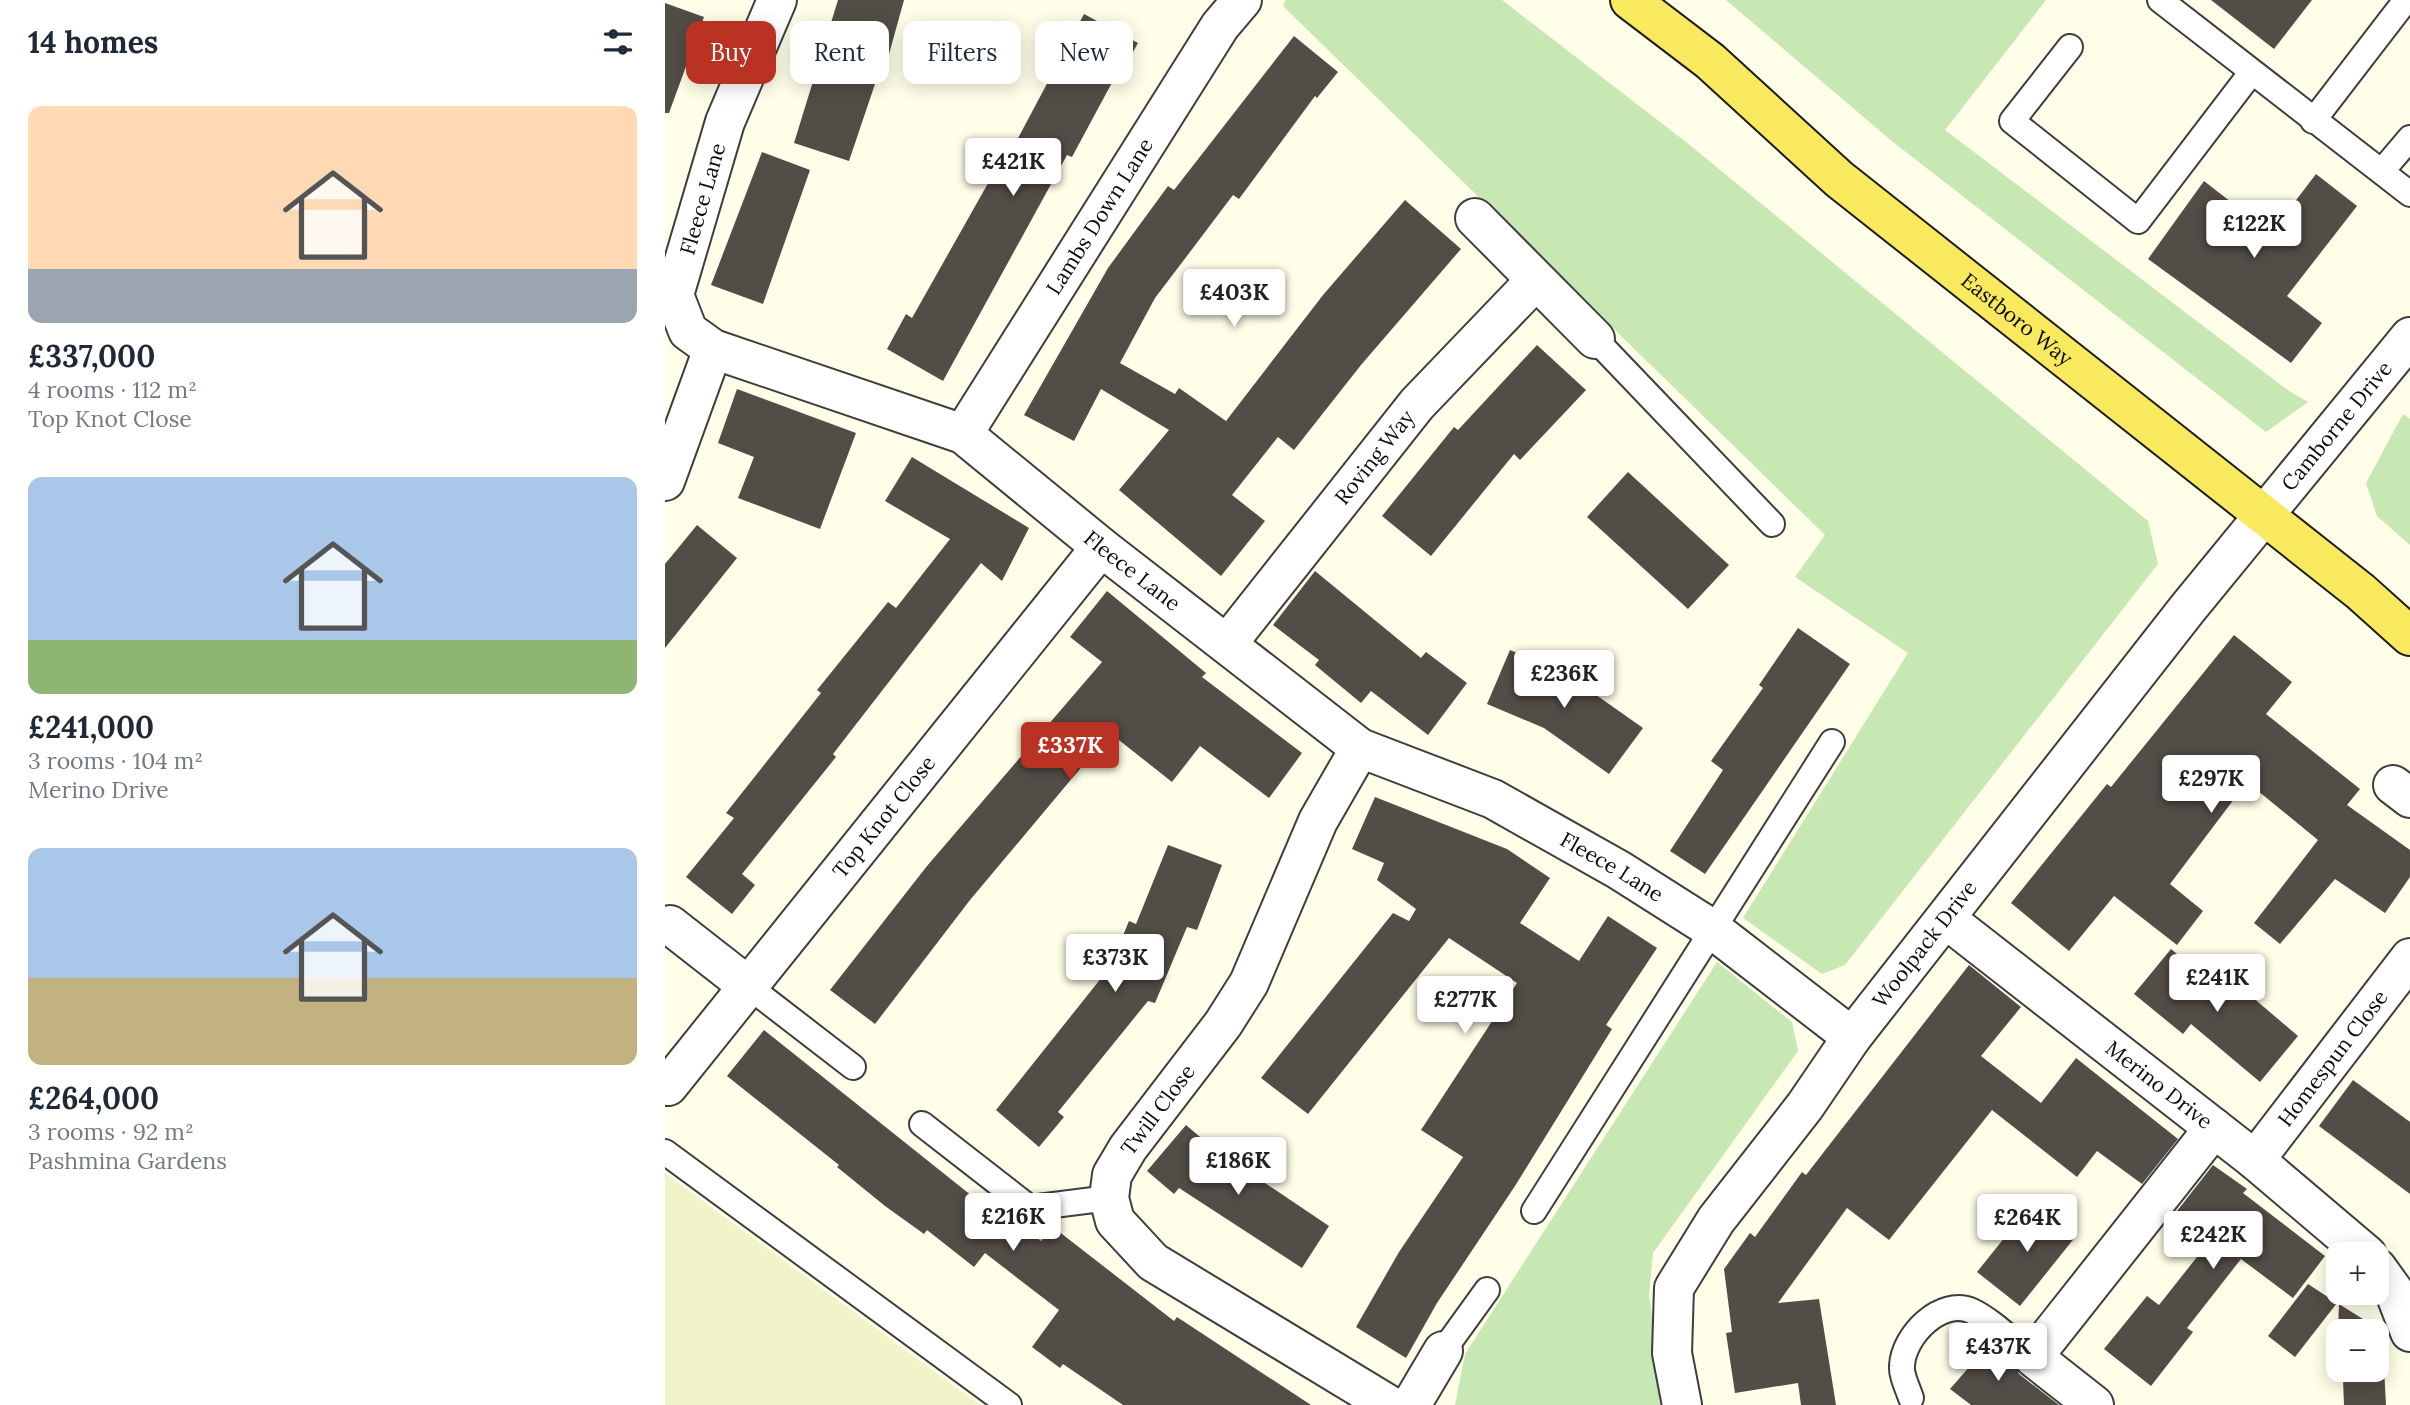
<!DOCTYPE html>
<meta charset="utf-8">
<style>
:root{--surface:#fff;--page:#f6f6f7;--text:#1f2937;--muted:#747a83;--accent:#b93224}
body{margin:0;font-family:Lora,serif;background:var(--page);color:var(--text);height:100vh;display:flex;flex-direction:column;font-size:26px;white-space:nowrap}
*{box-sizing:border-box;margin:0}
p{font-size:23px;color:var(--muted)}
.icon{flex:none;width:38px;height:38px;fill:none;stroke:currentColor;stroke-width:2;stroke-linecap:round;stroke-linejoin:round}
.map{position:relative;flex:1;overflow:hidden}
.panel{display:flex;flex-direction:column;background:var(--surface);width:665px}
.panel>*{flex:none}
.hud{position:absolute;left:21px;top:21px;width:665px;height:63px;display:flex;gap:14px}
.controls{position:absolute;left:1661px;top:1242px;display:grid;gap:14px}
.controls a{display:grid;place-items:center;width:63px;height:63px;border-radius:14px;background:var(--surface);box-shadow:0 4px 18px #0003;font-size:35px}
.price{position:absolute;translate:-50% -60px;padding:0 16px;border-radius:7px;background:#fff;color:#222;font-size:23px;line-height:46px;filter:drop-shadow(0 2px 4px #0008)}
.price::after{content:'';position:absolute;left:50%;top:42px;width:21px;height:16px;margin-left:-10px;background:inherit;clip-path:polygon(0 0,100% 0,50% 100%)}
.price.active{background:var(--accent);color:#fff}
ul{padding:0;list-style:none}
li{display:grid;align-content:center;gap:14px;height:371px;padding:0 28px}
li span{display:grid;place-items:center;height:217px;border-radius:14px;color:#555}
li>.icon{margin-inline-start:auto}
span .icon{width:126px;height:126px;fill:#fffc;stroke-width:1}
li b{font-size:30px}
h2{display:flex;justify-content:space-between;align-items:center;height:84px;padding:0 28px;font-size:30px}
.pill{padding:0 24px;border-radius:14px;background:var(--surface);box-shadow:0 4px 18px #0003;font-size:24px;line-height:63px}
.pill.active{background:var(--accent);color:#fff}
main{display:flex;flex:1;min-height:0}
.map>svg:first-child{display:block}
.farmland{fill:#f1f4c9}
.green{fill:#c7e8b3}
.building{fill:#534d47;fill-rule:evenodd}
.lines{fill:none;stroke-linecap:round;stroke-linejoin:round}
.lane-casing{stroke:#3e3e3e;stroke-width:28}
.street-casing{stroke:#3e3e3e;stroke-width:42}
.primary-casing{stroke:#1c1c1c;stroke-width:42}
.lane{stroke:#fff;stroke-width:24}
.street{stroke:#fff;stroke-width:38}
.primary{stroke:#f9e95e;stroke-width:38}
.labels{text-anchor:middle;stroke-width:7;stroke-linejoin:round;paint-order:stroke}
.street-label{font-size:21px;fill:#0b0b0b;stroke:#fff}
</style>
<main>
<section class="panel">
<h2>14 homes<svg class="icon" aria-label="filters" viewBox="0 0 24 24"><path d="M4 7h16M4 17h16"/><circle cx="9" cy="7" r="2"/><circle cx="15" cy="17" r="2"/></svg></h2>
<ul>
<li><span style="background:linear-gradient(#ffd9b3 75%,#9aa5b1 0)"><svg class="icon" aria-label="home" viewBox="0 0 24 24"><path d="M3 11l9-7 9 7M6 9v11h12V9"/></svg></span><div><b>£337,000</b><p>4 rooms · 112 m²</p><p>Top Knot Close</p></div></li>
<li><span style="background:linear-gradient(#a9c7e8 75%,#8fb573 0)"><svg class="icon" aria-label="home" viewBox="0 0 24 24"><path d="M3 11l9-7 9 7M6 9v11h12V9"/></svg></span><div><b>£241,000</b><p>3 rooms · 104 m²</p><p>Merino Drive</p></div></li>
<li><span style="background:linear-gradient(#a9c7e8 60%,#c2b280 0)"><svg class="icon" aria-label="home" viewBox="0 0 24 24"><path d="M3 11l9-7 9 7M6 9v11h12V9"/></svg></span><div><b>£264,000</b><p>3 rooms · 92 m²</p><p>Pashmina Gardens</p></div></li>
</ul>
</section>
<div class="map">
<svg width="1745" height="1405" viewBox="0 0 1745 1405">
<rect width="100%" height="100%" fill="#fffee8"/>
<path class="farmland" d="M0 1173 315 1405H0Z"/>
<g class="green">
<path d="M621 0H837L1021 142 1483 521 1493 564 1180 965 1157 974 1078 918 1243 653 1130 577 1160 535 618 6Z"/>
<path d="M1061 0H1381L1280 130 1624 391 1643 402 1601 432 1228 142Z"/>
<path d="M1738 414 1745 419V545L1712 516 1701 483Z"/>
<path d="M1052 962 1127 1022 1133 1051 988 1253 984 1294 999 1405H790L800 1354Z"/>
</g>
<g class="building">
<path d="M173 0H239L216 83 211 81 184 161 129 143Z"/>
<path d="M1546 0H1647L1609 49Z"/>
<path d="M0 3 39 17 4 113H0Z"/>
<path d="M419 14 473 43 453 79 450 77 407 157 402 155 278 381 222 349 241 314 247 318 339 155 343 157Z"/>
<path d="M629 36 673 72 652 98 650 96 574 199 568 195 528 248 490 298 455 363 510 394 514 388 561 421 658 295 740 200 796 249 696 365 629 450 613 437 567 495 600 521 556 576 454 490 504 430 436 389 409 441 359 415 443 268 503 186 509 190Z"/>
<path d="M97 152 145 170 98 304 46 285Z"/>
<path d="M1651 174 1692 206 1622 296 1657 323 1626 363 1483 259 1539 181 1606 233Z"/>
<path d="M872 345 921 390 855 460 849 454 766 556 717 516 789 427 793 430Z"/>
<path d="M72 389 191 433 155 529 73 498 89 457 53 443Z"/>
<path d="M247 457 364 528 337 581 316 563 168 754 171 757 77 874 90 885 67 914 21 877 69 818 61 813 156 693 152 690 223 602 231 608 285 539 220 501Z"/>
<path d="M963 472 1064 565 1023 609 922 517Z"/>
<path d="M32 525 72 558 0 648V564Z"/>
<path d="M650 571 756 658 761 652 802 683 763 735 706 691 696 703 650 665 654 660 608 625Z"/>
<path d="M442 591 541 673 537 677 637 753 604 798 535 746 507 782 445 733 305 900 210 1024 165 990 262 866 437 662 405 637Z"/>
<path d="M1133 628 1185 664 1040 874 1005 851 1058 770 1046 761 1098 688 1094 685Z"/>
<path d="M1569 635 1627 682 1601 714 1695 789 1682 805 1745 850V877L1720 913 1670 879 1615 944 1589 923 1653 840 1582 782 1505 884 1538 911 1512 945 1449 896 1404 951 1346 903 1442 784 1446 787Z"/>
<path d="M845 650 900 673 978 728 944 774 879 728 822 704Z"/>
<path d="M710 797 842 849 885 878 855 923 914 961 943 916 992 948 941 1025 947 1029 850 1186 772 1303 741 1358 691 1327 734 1252 798 1157 756 1130 852 983 784 938 643 1114 596 1078 728 913 744 921 751 909 712 880 719 863 687 849Z"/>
<path d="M503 845 557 865 532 930 522 927 490 1003 483 1001 393 1112 399 1117 374 1147 331 1110 445 967 464 921 471 924Z"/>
<path d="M1506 949 1557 991 1566 979 1633 1036 1595 1082 1526 1024 1518 1034 1469 994Z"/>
<path d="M1304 965 1356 1007 1316 1056 1376 1103 1411 1058 1513 1139 1477 1184 1432 1151 1412 1177 1327 1110 1224 1240 1182 1208 1113 1303 1154 1299 1171 1405H1136L1133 1383 1070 1393 1061 1333 1067 1332 1059 1269 1085 1233 1090 1237 1137 1172 1141 1175Z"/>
<path d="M99 1030 312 1200 316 1195 376 1241 388 1227 509 1321 512 1317 646 1405H458L398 1364 395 1368 367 1347 394 1310 320 1253 309 1267 262 1230 259 1234 220 1206 172 1167 174 1165 62 1076Z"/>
<path d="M1688 1080 1745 1122V1194L1654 1126Z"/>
<path d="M521 1125 548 1148 664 1226 637 1268 514 1188 509 1194 482 1171Z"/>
<path d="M1548 1165 1582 1189 1578 1193 1660 1256 1628 1298 1576 1259 1522 1328 1528 1332 1486 1386 1439 1349 1482 1296 1494 1305 1547 1238 1512 1211Z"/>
<path d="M1368 1202 1411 1236 1355 1306 1312 1272Z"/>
<path d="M1643 1284 1672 1303 1630 1357 1603 1336Z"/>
<path d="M1674 1304 1717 1331 1721 1405H1679L1678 1379 1671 1380ZM1673 1332H1712V1370H1673Z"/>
<path d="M1326 1342 1347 1359 1354 1374 1394 1405H1306L1285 1389Z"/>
</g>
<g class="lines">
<defs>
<g id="lane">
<path d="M1495 0 1745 194"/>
<path d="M1405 47 1347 121 1473 221 1586 73"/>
<path d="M1648 121 1741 0"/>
<path d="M1717 171 1745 138"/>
<path d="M930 339 1107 524"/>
<path d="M83 986 188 1067"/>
<path d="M257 1124 365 1208 444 1198"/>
<path d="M0 1152 344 1405"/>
<path d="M869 1211 1167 742"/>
<path d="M778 1351 822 1290"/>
<path d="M1246 1398C1243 1389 1236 1375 1237 1366 1238 1336 1276 1297 1307 1311 1328 1321 1349 1343 1368 1357"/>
</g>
<g id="street">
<path id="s1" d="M112 0 60 122 9 295 23 331 48 349 298 434 436 547 695 748 828 799 954 870 1047 929 1187 1037"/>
<path d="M810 218 930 339"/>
<path id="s2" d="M298 434 555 26 577 0"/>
<path d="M0 481 48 349"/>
<path id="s3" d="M562 644 752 404 870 281"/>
<path d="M695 748 653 821 584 983 558 1024 463 1148 447 1175 444 1198 450 1221 488 1262 724 1405"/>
<path d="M1728 785 1745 798"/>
<path id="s4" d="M1281 919 1590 1160 1702 1255"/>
<path d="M5 925 83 986"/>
<path id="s5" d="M3 1086 436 547"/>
<path id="s6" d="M1590 1160 1745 958"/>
<path d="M1712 1268 1730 1293 1745 1332"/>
<path d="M746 1405 778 1351"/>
<path id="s7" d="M1017 1405 1007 1353 1009 1288 1051 1220 1140 1106 1187 1037 1523 608 1745 337"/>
<path d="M1429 1405 1368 1357 1549 1128"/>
</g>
<g id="primary">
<path id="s8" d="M965 0 1045 61 1174 179 1696 592 1745 636"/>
</g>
</defs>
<use href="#lane" class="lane-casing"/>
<use href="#street" class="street-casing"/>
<use href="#primary" class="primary-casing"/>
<use href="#lane" class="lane"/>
<use href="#street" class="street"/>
<use href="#primary" class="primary"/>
</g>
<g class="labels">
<g class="street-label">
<text transform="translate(38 199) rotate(-74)" y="7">Fleece Lane</text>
<text dy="7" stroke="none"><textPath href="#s2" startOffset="257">Lambs Down Lane</textPath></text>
<text dy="7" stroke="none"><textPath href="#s8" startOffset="502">Eastboro Way</textPath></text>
<text dy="7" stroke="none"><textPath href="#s7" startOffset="1206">Camborne Drive</textPath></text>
<text dy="7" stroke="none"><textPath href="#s3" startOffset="238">Roving Way</textPath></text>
<text dy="7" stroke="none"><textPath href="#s1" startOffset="864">Fleece Lane</textPath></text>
<text dy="7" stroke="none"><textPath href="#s5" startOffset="345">Top Knot Close</textPath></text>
<text dy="7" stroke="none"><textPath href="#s1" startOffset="1432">Fleece Lane</textPath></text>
<text dy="7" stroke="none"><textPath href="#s7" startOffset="544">Woolpack Drive</textPath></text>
<text dy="7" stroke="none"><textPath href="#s6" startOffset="128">Homespun Close</textPath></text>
<text dy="7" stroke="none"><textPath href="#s4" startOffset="270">Merino Drive</textPath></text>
<text transform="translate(493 1110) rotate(-53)" y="7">Twill Close</text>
</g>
</g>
</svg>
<div class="controls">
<a>+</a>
<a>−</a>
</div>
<b class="price" style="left:348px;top:198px">£421K</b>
<b class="price" style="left:1589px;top:260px">£122K</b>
<b class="price" style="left:569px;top:329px">£403K</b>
<b class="price" style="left:899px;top:710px">£236K</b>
<b class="price active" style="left:405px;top:782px">£337K</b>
<b class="price" style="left:1546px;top:815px">£297K</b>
<b class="price" style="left:450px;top:994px">£373K</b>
<b class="price" style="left:1552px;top:1014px">£241K</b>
<b class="price" style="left:800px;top:1036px">£277K</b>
<b class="price" style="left:573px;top:1197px">£186K</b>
<b class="price" style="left:348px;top:1253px">£216K</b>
<b class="price" style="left:1362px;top:1254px">£264K</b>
<b class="price" style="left:1548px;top:1271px">£242K</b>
<b class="price" style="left:1333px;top:1383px">£437K</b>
<div class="hud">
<a class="pill active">Buy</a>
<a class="pill">Rent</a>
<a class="pill">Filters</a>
<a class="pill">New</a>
</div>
</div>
</main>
